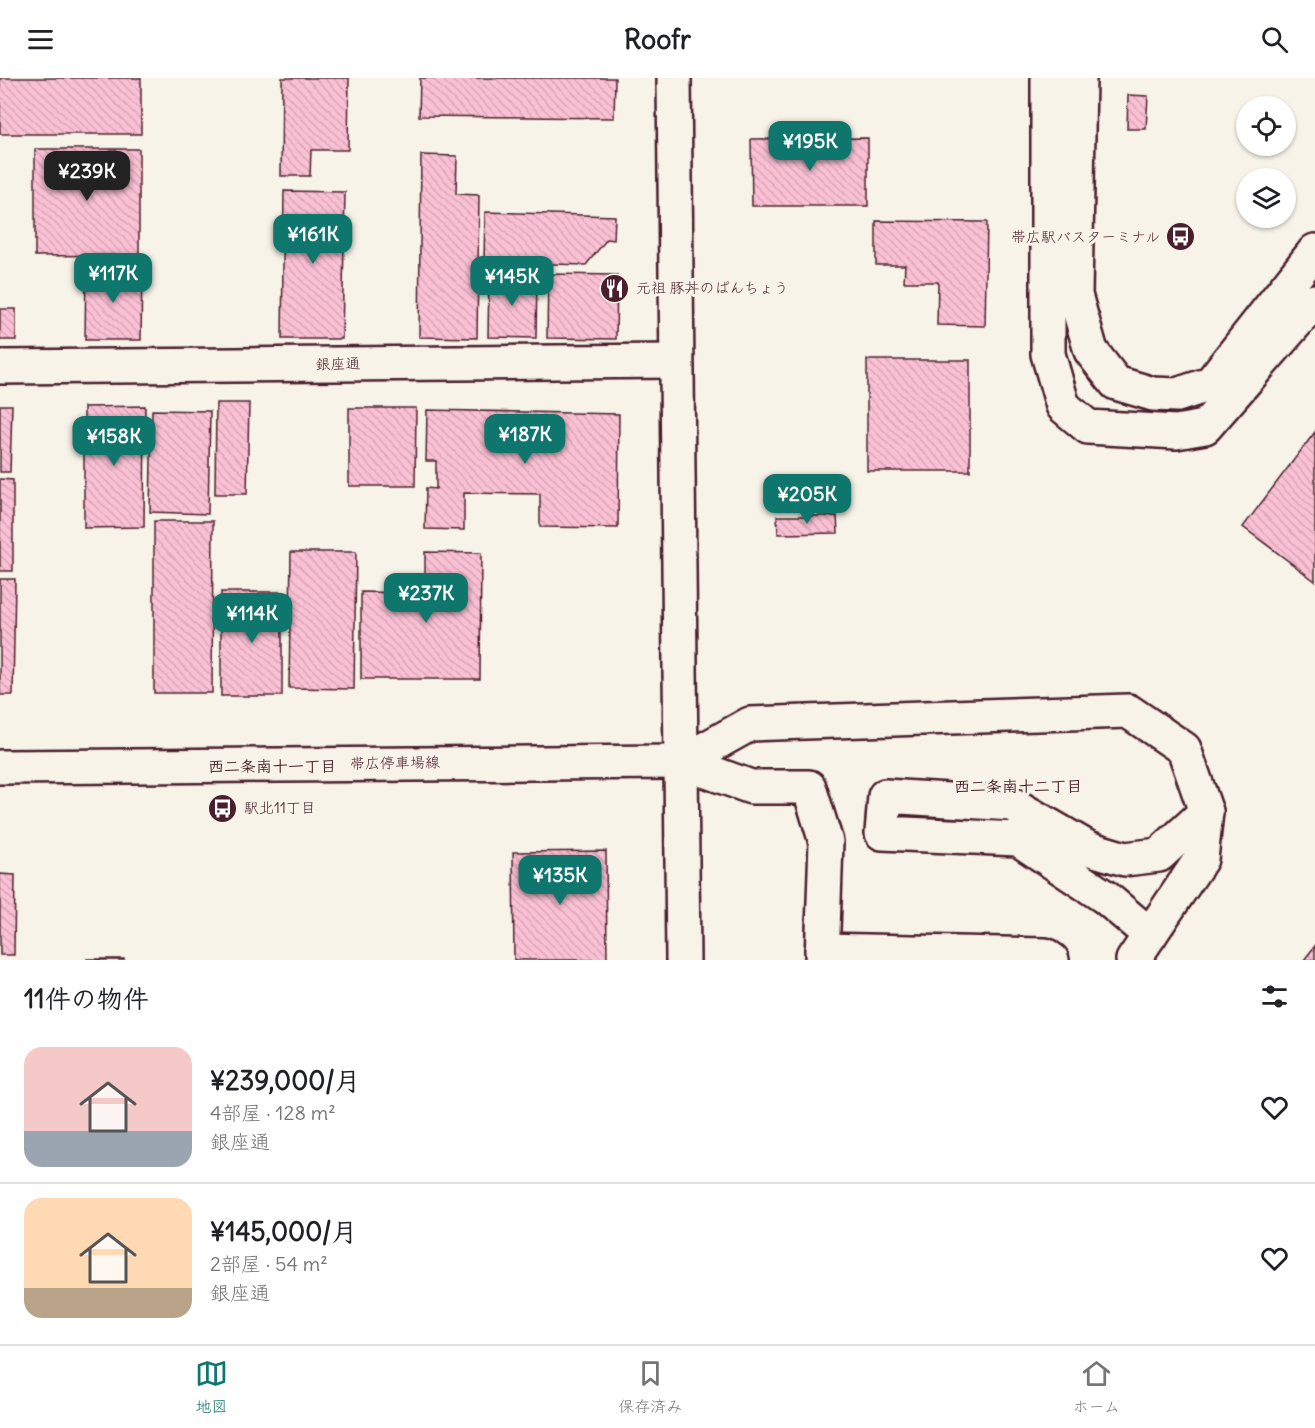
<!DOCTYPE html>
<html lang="ja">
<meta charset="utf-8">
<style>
:root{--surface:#fff;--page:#f6f6f6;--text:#202124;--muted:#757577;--line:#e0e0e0;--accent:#0f766e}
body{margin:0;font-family:Delius,"Klee One",sans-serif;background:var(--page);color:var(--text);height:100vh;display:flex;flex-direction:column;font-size:22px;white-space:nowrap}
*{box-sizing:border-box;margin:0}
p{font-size:20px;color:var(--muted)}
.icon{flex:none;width:33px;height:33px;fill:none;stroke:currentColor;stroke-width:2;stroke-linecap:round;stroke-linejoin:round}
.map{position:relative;height:882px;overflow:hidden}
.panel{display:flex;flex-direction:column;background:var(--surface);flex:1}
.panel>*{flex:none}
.fabs{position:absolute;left:1236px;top:18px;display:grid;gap:12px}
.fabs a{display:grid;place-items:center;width:60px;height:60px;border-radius:50%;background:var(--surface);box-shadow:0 2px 4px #0004;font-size:30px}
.price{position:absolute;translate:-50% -51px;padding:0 14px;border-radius:12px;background:var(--accent);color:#fff;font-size:20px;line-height:39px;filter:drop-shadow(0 2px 3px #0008)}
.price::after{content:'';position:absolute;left:50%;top:36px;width:18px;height:14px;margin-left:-9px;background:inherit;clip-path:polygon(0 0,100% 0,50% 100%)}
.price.current{background:#222;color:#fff}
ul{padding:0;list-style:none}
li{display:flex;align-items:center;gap:18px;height:150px;padding:0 24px}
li+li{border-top:2px solid var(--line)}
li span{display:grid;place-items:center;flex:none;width:168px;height:120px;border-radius:18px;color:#555}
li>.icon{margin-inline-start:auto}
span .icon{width:72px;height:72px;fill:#fffc;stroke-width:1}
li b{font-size:26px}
h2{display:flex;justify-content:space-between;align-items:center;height:72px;padding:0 24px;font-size:26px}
header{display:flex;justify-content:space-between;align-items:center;height:78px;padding:0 24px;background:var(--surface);font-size:27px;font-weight:800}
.tab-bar{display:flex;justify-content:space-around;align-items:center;height:84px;border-top:2px solid var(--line);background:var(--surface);font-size:16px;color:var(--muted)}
.tab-bar a{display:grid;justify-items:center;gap:3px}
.tab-bar .current{color:var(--accent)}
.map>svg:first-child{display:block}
.building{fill:url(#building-back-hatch);stroke:#4a1f2b;stroke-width:1.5}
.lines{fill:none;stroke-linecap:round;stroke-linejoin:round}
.minor-casing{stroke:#4a1f2b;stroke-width:38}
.major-casing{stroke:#4a1f2b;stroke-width:38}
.minor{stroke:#f7f3e8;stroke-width:33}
.major{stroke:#f7f3e8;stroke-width:33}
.labels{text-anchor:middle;stroke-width:6;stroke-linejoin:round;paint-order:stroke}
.poi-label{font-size:15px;fill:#4a1f2b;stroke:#f7f3e8;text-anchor:start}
.street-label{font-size:15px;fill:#4a1f2b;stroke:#f7f3e8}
.neighbourhood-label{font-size:16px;font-weight:bold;fill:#4a1f2b;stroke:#f7f3e8}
</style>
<header><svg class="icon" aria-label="menu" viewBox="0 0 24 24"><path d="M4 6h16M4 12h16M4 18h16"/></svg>Roofr<svg class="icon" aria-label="search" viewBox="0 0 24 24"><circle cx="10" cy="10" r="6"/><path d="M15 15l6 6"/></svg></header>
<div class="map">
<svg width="1315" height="882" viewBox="0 0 1315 882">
<defs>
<pattern id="building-back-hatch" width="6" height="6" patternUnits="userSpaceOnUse" patternTransform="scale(1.5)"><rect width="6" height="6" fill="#fac1d4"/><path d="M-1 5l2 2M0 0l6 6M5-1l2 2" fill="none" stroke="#d8a5b6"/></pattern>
</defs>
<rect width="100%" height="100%" fill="#f7f3e8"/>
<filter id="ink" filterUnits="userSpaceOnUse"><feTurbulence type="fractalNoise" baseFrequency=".0167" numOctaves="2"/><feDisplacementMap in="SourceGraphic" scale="12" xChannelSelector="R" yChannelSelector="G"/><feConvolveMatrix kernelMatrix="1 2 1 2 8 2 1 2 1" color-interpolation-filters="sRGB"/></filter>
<g filter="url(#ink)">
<g class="building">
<rect x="0" y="0" width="141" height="56"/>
<path d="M282 0H349L348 72H311L310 98H281Z"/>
<path d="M420 0H615L614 40 419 38Z"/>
<path d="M1128 17 1148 18 1146 51H1127Z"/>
<path d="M868 60V128H752L751 61Z"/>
<path d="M35 71H139V177L35 178Z"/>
<path d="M421 77 457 78 456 116 479 117 477 260 419 259Z"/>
<path d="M284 113 345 114 342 261H282Z"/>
<path d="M485 134 615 138 614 162 607 161 586 187 484 184Z"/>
<path d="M876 143 987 144 985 248 937 247 938 204H904L905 187H876Z"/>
<path d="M86 189 142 190 141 262H85Z"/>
<path d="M548 196 617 197 616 261 547 260Z"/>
<path d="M489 198 537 199 536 260 488 259Z"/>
<rect x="0" y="231" width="16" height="31"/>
<rect x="867" y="282" width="103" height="111"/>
<path d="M216 325H249L247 416H215Z"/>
<path d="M0 327H12L10 394H0Z"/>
<path d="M145 328 144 449 84 450V329Z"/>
<path d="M349 330H416L415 408H349Z"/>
<path d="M152 332 210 333 208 436 150 434Z"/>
<path d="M427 332 619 336 618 450 540 449V416L464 415V452L425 451 426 410 436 411V383H426Z"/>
<path d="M1315 354V503L1243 449Z"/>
<path d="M0 401 13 402V493H0Z"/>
<path d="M777 438H837L838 455 778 456Z"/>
<path d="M154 443H213L212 615H154Z"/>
<path d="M291 474H356L354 611 289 610Z"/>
<path d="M425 474 481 475 480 601H361V514L425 515Z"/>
<path d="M0 501H15L13 617H0Z"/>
<rect x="221" y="514" width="61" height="104"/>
<path d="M606 773 607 882H514L513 774Z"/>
<path d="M0 796 15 797 14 877H0Z"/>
<path d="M1315 868V882H1304Z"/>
<rect x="87" y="881" width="37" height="1"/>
</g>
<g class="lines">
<defs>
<g id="minor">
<path d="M674 0 683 882"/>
<path d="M1048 0V276L1063 328 1088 349 1176 354 1205 349 1315 223"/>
<path d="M1079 0 1075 217 1091 273 1116 305 1153 316 1177 317 1210 306 1315 173"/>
<path d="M0 289 675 283"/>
<path d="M682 684 750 646 1128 633 1184 671 1206 734 1201 781 1133 882"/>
<path d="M682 684 751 709H809L826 764 822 882"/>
<path d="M1150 857 1105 819 1018 761 882 755 885 718 1012 726 1088 770 1125 781 1159 777 1206 734"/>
<path d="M822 872 1045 877 1052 882"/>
</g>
<path id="major" d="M0 689 682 684"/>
</defs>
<use href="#minor" class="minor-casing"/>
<use href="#major" class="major-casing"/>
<use href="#minor" class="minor"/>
<use href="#major" class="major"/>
</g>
</g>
<defs>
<symbol id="bus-disc" viewBox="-11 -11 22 22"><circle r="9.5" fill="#4a1f2b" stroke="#f7f3e8"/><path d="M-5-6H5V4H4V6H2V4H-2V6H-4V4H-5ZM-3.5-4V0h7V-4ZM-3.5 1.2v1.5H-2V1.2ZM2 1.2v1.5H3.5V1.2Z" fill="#fff"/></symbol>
<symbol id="restaurant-disc" viewBox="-11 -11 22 22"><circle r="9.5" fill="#4a1f2b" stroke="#f7f3e8"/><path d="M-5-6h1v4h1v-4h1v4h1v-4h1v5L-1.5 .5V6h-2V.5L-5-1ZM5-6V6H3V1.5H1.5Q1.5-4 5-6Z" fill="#fff"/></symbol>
</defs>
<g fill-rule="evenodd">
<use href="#bus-disc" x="1164" y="142" width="33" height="33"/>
<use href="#restaurant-disc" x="598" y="194" width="33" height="33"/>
<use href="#bus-disc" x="206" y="714" width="33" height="33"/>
</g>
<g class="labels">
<g class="poi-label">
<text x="1160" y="164" text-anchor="end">帯広駅バスターミナル</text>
<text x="636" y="215">元祖 豚丼のぱんちょう</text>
<text x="244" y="735">駅北11丁目</text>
</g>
<g class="street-label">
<text transform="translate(338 286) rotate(-1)" y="5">銀座通</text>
<text transform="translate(395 685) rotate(-1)" y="5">帯広停車場線</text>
</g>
<g class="neighbourhood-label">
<text x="272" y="694">西二条南十一丁目</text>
<text x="1018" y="714">西二条南十二丁目</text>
</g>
</g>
</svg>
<div class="fabs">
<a><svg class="icon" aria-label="locate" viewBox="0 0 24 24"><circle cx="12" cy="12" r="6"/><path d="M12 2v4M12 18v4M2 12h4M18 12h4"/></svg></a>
<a><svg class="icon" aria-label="layers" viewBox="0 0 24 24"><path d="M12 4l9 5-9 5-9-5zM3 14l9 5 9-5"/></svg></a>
</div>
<b class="price" style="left:810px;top:94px">¥195K</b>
<b class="price current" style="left:87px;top:124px">¥239K</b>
<b class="price" style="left:313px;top:187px">¥161K</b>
<b class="price" style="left:113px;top:226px">¥117K</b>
<b class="price" style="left:512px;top:229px">¥145K</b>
<b class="price" style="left:525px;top:387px">¥187K</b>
<b class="price" style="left:114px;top:389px">¥158K</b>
<b class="price" style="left:807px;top:447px">¥205K</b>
<b class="price" style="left:426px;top:546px">¥237K</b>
<b class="price" style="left:252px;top:566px">¥114K</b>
<b class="price" style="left:560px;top:828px">¥135K</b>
</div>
<section class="panel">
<h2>11件の物件<svg class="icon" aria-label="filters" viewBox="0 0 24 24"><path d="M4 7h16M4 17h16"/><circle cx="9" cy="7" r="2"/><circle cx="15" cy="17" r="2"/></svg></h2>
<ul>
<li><span style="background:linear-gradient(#f6c9c9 70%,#9aa5b1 0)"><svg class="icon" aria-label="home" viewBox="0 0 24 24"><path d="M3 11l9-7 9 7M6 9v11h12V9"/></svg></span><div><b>¥239,000/月</b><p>4部屋 · 128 m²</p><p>銀座通</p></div><svg class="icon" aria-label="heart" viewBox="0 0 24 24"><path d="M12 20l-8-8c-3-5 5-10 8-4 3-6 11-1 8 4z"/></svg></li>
<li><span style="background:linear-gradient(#ffd9b3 75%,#b9a48a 0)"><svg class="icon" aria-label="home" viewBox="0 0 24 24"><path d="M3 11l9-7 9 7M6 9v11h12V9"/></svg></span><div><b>¥145,000/月</b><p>2部屋 · 54 m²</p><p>銀座通</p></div><svg class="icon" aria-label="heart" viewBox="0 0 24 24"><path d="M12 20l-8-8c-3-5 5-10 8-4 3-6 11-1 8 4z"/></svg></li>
</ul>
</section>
<nav class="tab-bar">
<a class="current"><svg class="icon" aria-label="map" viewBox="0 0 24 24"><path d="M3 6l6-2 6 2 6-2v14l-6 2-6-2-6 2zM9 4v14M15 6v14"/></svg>地図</a>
<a><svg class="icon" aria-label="saved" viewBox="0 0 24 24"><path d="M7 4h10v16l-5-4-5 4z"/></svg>保存済み</a>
<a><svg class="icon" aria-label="home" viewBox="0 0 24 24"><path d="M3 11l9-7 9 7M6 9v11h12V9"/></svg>ホーム</a>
</nav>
